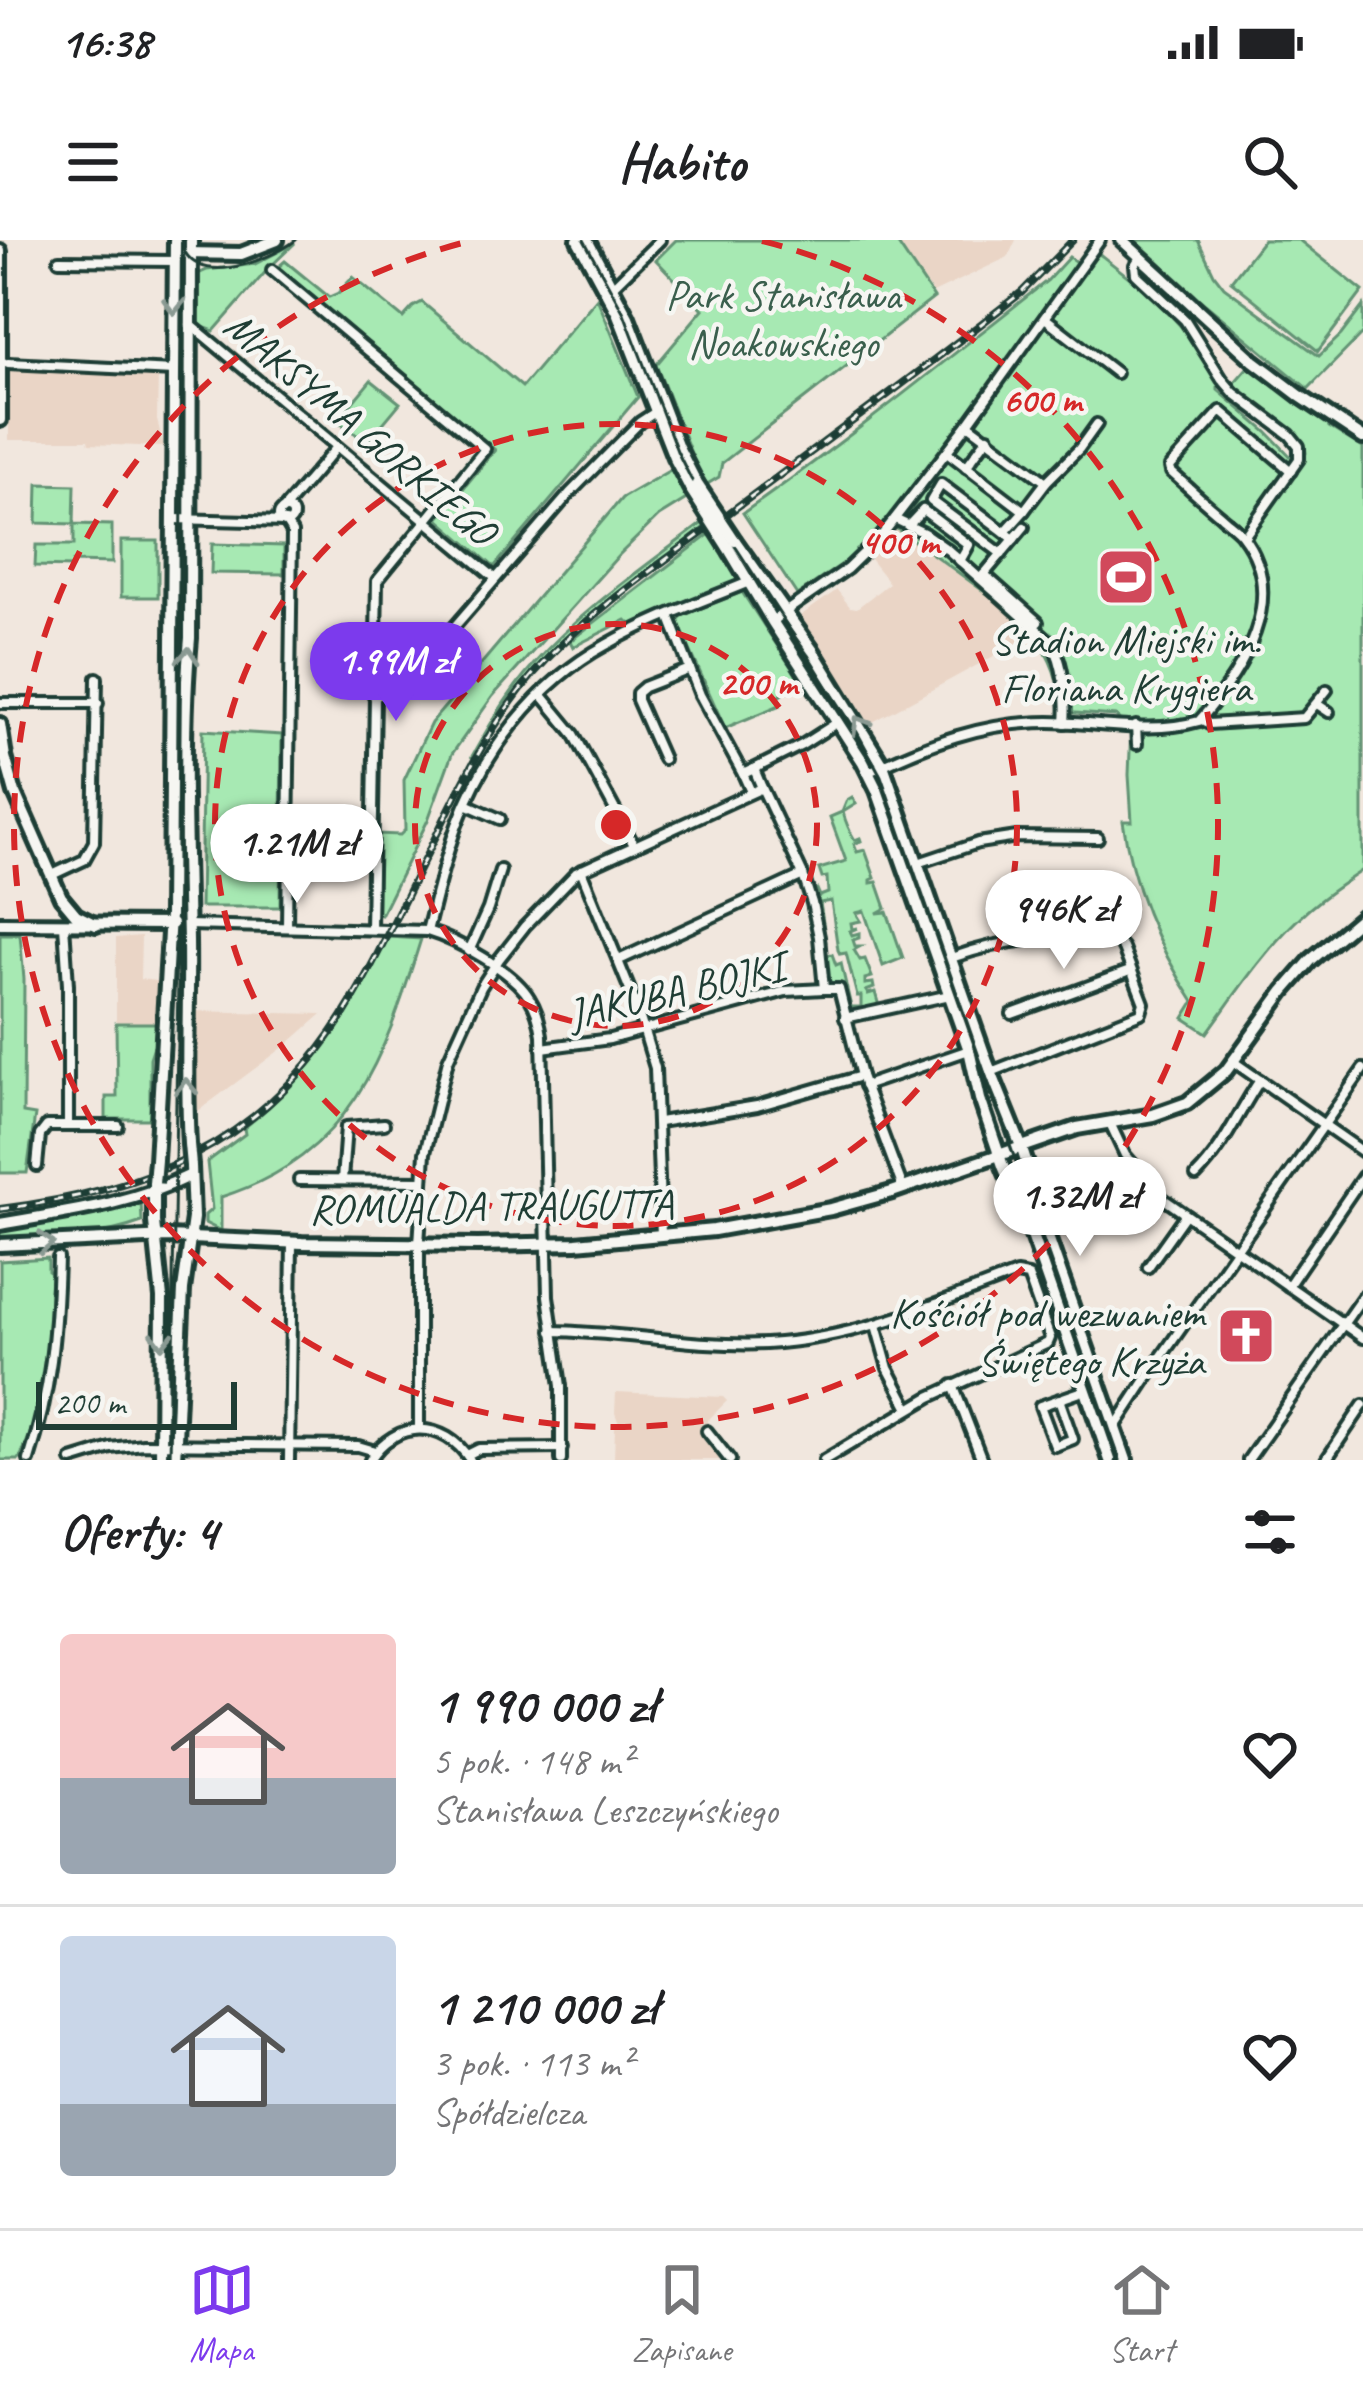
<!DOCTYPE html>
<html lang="pl">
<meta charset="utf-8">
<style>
:root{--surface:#fff;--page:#f6f6f6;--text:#202124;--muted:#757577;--line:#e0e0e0;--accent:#7c3aed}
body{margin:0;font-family:Caveat,sans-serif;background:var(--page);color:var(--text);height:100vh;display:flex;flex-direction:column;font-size:45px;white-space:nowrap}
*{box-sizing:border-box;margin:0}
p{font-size:39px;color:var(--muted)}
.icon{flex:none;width:66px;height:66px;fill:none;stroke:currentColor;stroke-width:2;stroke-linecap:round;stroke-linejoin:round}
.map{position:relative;height:1220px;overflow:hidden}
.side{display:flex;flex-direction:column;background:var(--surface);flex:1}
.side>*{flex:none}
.scale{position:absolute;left:36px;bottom:30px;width:201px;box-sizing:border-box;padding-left:12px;border:6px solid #1f3d34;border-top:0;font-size:33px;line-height:42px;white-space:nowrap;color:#1f3d34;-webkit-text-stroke:9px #f6f6f2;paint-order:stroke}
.price{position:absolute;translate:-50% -102px;padding:0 27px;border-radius:42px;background:#fff;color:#222;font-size:39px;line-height:78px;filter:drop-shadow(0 3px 6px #0008)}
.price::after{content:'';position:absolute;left:50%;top:72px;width:36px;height:27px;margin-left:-18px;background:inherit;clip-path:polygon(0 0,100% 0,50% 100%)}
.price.active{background:var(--accent);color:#fff}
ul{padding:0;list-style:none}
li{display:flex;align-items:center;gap:36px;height:300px;padding:0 60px}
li+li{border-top:3px solid var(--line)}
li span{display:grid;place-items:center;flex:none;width:336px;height:240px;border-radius:12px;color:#555}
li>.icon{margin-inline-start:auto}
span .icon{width:144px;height:144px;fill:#fffc;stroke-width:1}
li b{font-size:51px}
h2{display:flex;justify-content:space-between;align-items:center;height:144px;padding:0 60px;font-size:51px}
.status{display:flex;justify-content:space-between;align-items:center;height:84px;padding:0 60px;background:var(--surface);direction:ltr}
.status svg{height:33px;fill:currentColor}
header{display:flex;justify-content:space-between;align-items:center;height:156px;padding:0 60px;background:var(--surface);font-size:54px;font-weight:600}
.dock{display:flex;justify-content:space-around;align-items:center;height:168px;border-top:3px solid var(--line);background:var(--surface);font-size:33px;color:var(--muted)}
.dock a{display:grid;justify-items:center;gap:6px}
.dock .active{color:var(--accent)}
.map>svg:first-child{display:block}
.built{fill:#ead5c6}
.green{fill:#a7e9b3;stroke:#639374;stroke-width:3}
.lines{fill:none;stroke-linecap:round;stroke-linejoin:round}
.street-casing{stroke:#1f3d34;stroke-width:16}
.secondary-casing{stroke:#1f3d34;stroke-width:20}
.street{stroke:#f6f6f2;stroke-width:8}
.secondary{stroke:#f6f6f2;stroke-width:10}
.tram{stroke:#1f3d34;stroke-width:3}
.rail-casing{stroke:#1f3d34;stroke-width:8}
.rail{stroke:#f6f6f2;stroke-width:3;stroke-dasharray:9;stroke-linecap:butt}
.secondary-bridge-casing{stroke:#1f3d34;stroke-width:20;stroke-linecap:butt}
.secondary-bridge{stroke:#f6f6f2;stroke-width:10}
.oneway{stroke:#8a9a93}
.ring{fill:none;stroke:#d62828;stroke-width:6;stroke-dasharray:21 15}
.labels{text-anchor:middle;stroke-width:9;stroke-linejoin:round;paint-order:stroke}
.park-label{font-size:42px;fill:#3a5f4d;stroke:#f6f6f2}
.street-label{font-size:42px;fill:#1f3d34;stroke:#f6f6f2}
.poi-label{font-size:42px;fill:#1f3d34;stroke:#f6f6f2}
.centre{fill:#d62828;stroke:#f6f6f2;stroke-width:6}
.ring-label{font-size:36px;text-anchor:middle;font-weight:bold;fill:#d62828;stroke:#f6f6f2;stroke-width:9;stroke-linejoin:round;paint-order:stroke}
</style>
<div class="status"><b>16:38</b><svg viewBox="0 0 49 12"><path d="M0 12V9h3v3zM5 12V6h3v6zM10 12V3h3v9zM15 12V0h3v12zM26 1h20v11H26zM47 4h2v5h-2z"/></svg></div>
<header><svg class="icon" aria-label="menu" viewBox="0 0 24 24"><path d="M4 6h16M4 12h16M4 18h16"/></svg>Habito<svg class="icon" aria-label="search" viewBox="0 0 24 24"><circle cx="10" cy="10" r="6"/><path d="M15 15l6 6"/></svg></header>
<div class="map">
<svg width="1363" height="1220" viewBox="0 0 1363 1220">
<rect width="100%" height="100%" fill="#f1e7de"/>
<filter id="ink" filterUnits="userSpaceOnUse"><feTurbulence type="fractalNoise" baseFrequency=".00833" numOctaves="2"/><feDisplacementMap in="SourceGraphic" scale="24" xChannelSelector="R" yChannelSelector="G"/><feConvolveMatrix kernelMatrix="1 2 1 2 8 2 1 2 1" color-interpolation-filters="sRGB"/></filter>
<g filter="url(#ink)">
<g class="built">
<path d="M895 0H1016L1008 17 933 53Z"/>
<path d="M9 126 158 134 157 180 164 207 89 204 88 200H9Z"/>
<path d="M897 289 1007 368 1034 394 869 484 799 377 837 350 850 367 857 368 889 343 870 319Z"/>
<path d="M141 696 140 739 156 741 157 783H116V698Z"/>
<path d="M189 771 322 774 289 803 190 877Z"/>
<path d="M616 1152 723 1157 727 1161 707 1181 709 1186 701 1192 723 1220H614L615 1186 619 1184 615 1173Z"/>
</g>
<g class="green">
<path d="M676 0H895L934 58 722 223 719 237 704 246 656 125 703 69 656 20Z"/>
<path d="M1135 0H1198L1214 34 1224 47 1319 116 1341 95 1363 66V93L1308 149 1205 64Z"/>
<path d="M1263 0H1299L1363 51 1318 111 1231 41Z"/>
<path d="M295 3 269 28 214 91 200 86 194 80V36L207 30 255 24Z"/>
<path d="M1098 13C1129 37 1165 64 1188 96 1200 111 1207 129 1218 145V150L1267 192 1300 226 1306 213 1305 205 1296 194 1233 144 1247 128 1249 126 1329 184V187L1363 208V630C1339 646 1315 662 1295 682 1261 715 1235 755 1207 793L1184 778 1194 762C1157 706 1132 648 1123 581H1132L1129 535 1131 486 1124 485 1116 476 1061 472C1060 404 1017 375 967 339 944 322 920 305 897 289Z"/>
<path d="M1069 17 1079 24 1004 128 879 290 848 320 797 355 743 273C848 200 947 119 1048 40Z"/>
<path d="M285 21 329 57 338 53 353 37 403 78 413 67 422 62 522 147 597 58 638 157 494 327 438 279 495 210 278 27Z"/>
<path d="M371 140 400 163 365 205 356 194 337 181Z"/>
<path d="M672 229 688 258 659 276 619 315 493 456 452 514 428 580 381 675 377 674V594L400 595 405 590 404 540 431 483 622 258Z"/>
<path d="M38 244 75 245 74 284 112 285V323L73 322 72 327 35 326 36 305H74V284L37 283Z"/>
<path d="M705 281 707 285 567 397 516 451 471 518C489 486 508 453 533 425 582 369 646 326 705 281Z"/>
<path d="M711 293 739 340 737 344 631 385 626 380 573 407 570 401Z"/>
<rect x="121" y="301" width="37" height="56"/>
<path d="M212 304 284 306V334L211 333Z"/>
<path d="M742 352 801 442 778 457 780 465 725 488 678 383 681 376Z"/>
<path d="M203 490 282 495 280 667H200Z"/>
<path d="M852 557 856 564 843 572C846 584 850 592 855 600L860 598 861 601 854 604 857 612 865 610 875 638 871 640V643L877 642 886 668 877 673 887 672 903 718 883 726 864 671 856 673 861 681 851 683 852 689 857 688 850 691 852 695 859 693V698L853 700 855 706H861L854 710 860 720 865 719 872 737 865 739V744L873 743 874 748 866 751 868 754 875 752 879 766 850 772 844 750 842 751 839 747 826 741 823 715 832 714 836 725 841 723 851 767H861V756H857L846 713 840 714 838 710 831 661 820 663 826 703 814 650 817 649 820 656 828 653 827 637 822 638 819 629 846 621 830 577 842 572 847 560Z"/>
<path d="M0 694H20L24 739 23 873 35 875 27 933H0Z"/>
<path d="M388 697 421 699C384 818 351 916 221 957V991L205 983V975L212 969 207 922 245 894 244 888C318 828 347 781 388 697Z"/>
<path d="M116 783H157L155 803 150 818V879H106V857H117Z"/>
<path d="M141 961 142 982C96 999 48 999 0 1002V988L103 971Z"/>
<path d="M48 1018V1031L51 1033C48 1095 47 1163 19 1220H0V1021Z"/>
</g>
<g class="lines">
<defs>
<g id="street">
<path d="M1140 17 1135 25 1136 34 1185 80 1222 139 1234 153 1290 195 1299 206V219L1244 297"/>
<path d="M59 20 175 21"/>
<path d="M272 30 485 209 377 341 371 689"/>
<path d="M612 47 660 0"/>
<path d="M1045 78 1116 133"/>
<path d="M190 84 495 338"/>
<path d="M8 123 174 131"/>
<path d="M947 212 1024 271 1046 242 968 184"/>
<path d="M966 227 988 197"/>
<path d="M1046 242 1079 209 1097 184"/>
<circle cx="286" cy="276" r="7"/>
<path d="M282 271 337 207"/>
<path d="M174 279 285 282"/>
<path d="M895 279 924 293 948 310 1051 402C1064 421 1067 460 1065 483"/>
<path d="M286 283 292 293 287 687"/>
<path d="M908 286 923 270 969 305 960 321"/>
<path d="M1005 292 1024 271"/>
<path d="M1002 314 931 261 941 244 1014 299"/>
<path d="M984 334 1038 382"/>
<path d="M981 338 1024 287"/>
<path d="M669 375 700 455 743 534"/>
<path d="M772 381 847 329 882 295 968 184 1100 0"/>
<path d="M541 454 574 494 634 605"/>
<path d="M374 456 392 453 404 445 570 253 640 182 657 171"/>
<path d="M0 463H98"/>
<path d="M1317 464 1329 472"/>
<path d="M1201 479 1209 484 1304 478 1327 450"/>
<path d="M1136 486 1137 504"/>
<path d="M663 519 637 460V453L644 447 690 429"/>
<path d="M869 532C926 504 984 482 1049 482 1096 482 1151 495 1199 481 1243 431 1290 357 1242 295 1237 288 1227 282 1221 276 1204 262 1188 247 1171 232L1170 227 1221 171 1291 231"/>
<path d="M762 548 803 635 812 663 819 697 824 749H839L861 836 903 948"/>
<path d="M751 552 743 534 754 529"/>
<path d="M466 564 500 579"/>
<path d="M918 623 978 603 1017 597 1098 598"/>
<path d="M581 630 636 765 655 828 661 995"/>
<path d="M52 635 84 620 94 602 97 438"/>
<path d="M64 684 68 745V886"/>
<path d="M187 685 427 691C457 700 514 731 530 759 537 770 540 782 542 795L548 1056 561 1146V1220"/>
<path d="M427 691C436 656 444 620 457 585 484 512 536 443 606 405 651 379 701 362 749 342"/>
<path d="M469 711 488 669 500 630"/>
<path d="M951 718C1007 698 1056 694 1116 700L1123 708 1144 763 1141 773 991 832"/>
<path d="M619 720 803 635"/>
<path d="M1012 774 1130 731"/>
<path d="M845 778 950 755"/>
<path d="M542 808 610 799 786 751 824 749"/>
<path d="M1234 822 1363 912"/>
<path d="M864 846 969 810"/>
<path d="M659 882 757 866 861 836"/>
<path d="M1110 883 1125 915 1161 957 1363 1098"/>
<path d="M37 926 40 895 47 886H118"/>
<path d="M1196 936C1225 907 1237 874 1260 840"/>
<path d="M299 940 422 941"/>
<path d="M342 940 346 887 384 884"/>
<path d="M1148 1027 1185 975"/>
<path d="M1288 1046 1363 936"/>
<path d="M876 1085 888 1128 909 1168"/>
<path d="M552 1091C624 1092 695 1107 766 1104 855 1099 934 1065 1016 1034L1028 1036 1050 1098 1048 1103 930 1157 824 1220"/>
<path d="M953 1145 982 1220"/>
<path d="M1059 1159 1073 1199 1055 1206 1040 1166 1086 1150"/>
<path d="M1115 1187 1159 1120 1363 829"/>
<path d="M419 1189V1004L425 913 448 820 481 747 499 719 525 686 576 633 762 548 754 529 802 505 838 482"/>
<path d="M707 1191 730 1220"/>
<path d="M467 1215 479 1209 562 1208"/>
<path d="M29 1220C51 1151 56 1090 58 1018"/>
<path d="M72 1220 111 1208 143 1204 358 1206 375 1211"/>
<path d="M289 1220 292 1003"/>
<path d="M370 1220C395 1179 445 1180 470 1220"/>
<path d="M1248 1220 1363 1056"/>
<path d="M1326 1220 1363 1165"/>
</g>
<g id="secondary">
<path d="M578 0 617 72 674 217 690 248"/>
<path d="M587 0 628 77 678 207 697 244"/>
<path d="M1122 0 1254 121 1300 156 1363 198"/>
<path d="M0 11V180"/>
<path d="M187 13 241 14 277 0"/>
<path d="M735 301 813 411 883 525 987 822 1021 906 1040 965 1047 994 1126 1220"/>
<path d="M727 306 772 381 863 522 877 550 969 810 980 859 1003 926 1029 987 1110 1220"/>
<path d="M0 484 5 517 15 553 61 657 76 675 96 685"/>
<path d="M0 683 172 684"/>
<path d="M189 904C185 836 189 769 188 701 186 600 181 499 190 398L191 0"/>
<path d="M156 920 170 675 175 0"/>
<path d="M154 943V982L162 1058 161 1220"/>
<path d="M0 984C66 972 130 965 191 935"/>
<path d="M0 1005 168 997 302 1003 478 1005 576 1003 714 990 831 969 892 952 1077 888 1153 875 1187 863 1226 831 1284 751 1311 720 1363 676"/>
<path d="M175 1220 183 1050 193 978 191 926"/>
</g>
</defs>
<use href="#street" class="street-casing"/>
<use href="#secondary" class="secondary-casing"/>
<use href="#street" class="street"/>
<use href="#secondary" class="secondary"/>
<g class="tram">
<path d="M181 0C190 52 269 21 296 0"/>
<path d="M584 0 624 73 677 211 691 239 857 492 881 536 1120 1220"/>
<path d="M170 1220 178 741 184 0"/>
</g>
<defs>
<path id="rail" d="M0 969C146 951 259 906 342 777 377 721 404 659 434 600 466 535 497 470 549 417 599 365 661 324 718 281 820 205 923 130 1022 52L1073 0"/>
</defs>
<use href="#rail" class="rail-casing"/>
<use href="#rail" class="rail"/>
<defs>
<g id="secondary-bridge">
<path d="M697 244 735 301"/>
<path d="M690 248 727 306"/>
<path d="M189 904 191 926"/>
<path d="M154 943 156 920"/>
</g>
</defs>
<use href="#secondary-bridge" class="secondary-bridge-casing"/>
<use href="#secondary-bridge" class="secondary-bridge"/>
</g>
<defs><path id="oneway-chevron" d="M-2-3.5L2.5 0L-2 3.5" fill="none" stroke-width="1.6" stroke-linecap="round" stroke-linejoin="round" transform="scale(3)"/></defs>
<g class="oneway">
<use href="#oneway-chevron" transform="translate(174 66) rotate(91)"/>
<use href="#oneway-chevron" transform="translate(188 416) rotate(-86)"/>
<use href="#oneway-chevron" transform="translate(860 484) rotate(-121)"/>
<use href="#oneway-chevron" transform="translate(186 847) rotate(-91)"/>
<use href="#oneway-chevron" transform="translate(46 1003) rotate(-3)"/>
<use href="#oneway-chevron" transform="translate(162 1100) rotate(91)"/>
</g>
</g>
<g class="ring">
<circle cx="616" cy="585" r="201"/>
<circle cx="616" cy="585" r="401"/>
<path d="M762 1A602 602 0 1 1 470 1"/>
</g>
<defs>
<symbol id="stadium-square" viewBox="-11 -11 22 22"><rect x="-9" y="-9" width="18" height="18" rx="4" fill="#d1495b" stroke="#f6f6f2"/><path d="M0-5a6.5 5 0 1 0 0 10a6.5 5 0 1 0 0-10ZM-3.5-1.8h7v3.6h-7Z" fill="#fff"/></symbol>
<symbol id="church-square" viewBox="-11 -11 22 22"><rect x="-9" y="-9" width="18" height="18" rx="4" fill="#d1495b" stroke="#f6f6f2"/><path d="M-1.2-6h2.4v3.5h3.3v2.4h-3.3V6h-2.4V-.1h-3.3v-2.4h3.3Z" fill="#fff"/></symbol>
</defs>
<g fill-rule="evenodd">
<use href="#stadium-square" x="1093" y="304" width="66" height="66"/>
<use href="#church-square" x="1213" y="1063" width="66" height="66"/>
</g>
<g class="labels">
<g class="park-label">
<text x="783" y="69">Park Stanisława<tspan x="783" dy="48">Noakowskiego</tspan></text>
</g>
<g class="street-label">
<text transform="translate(361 187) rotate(40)" y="15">MAKSYMA GORKIEGO</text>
<text transform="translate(676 749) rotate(-13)" y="15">JAKUBA BOJKI</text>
<text transform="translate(491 965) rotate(-1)" y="15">ROMUALDA TRAUGUTTA</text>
</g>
<g class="poi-label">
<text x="1126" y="414">Stadion Miejski im.<tspan x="1126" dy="48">Floriana Krygiera</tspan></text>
<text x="1204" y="1087" text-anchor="end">Kościół pod wezwaniem<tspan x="1204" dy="48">Świętego Krzyża</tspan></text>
</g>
</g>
<circle cx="616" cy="585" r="18" class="centre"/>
<g class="ring-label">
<text x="1042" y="172">600 m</text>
<text x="900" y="314">400 m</text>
<text x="758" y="455">200 m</text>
</g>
</svg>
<div class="scale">200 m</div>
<b class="price active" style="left:396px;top:484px">1.99M zł</b>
<b class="price" style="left:297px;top:666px">1.21M zł</b>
<b class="price" style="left:1064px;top:732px">946K zł</b>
<b class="price" style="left:1080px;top:1019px">1.32M zł</b>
</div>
<section class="side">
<h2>Oferty: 4<svg class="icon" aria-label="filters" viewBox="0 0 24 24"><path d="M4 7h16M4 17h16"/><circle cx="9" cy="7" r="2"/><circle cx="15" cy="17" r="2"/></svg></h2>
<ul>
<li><span style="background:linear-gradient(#f6c9c9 60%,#9aa5b1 0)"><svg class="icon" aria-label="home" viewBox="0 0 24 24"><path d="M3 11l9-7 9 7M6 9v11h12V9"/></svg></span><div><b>1 990 000 zł</b><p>5 pok. · 148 m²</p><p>Stanisława Leszczyńskiego</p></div><svg class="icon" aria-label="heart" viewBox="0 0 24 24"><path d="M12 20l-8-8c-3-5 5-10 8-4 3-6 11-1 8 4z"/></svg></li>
<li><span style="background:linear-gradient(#c9d6e8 70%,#9aa5b1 0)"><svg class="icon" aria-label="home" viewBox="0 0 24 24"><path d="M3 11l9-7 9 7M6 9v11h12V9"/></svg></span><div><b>1 210 000 zł</b><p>3 pok. · 113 m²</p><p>Spółdzielcza</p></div><svg class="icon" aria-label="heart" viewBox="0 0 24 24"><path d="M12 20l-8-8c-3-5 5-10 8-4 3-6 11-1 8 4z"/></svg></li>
</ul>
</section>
<nav class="dock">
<a class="active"><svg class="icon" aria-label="map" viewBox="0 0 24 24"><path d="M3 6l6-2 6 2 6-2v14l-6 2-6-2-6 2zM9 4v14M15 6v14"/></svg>Mapa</a>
<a><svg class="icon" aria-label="saved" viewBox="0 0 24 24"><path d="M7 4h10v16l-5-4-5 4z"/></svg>Zapisane</a>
<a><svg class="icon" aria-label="home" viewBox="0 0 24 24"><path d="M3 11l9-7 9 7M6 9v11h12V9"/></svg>Start</a>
</nav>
